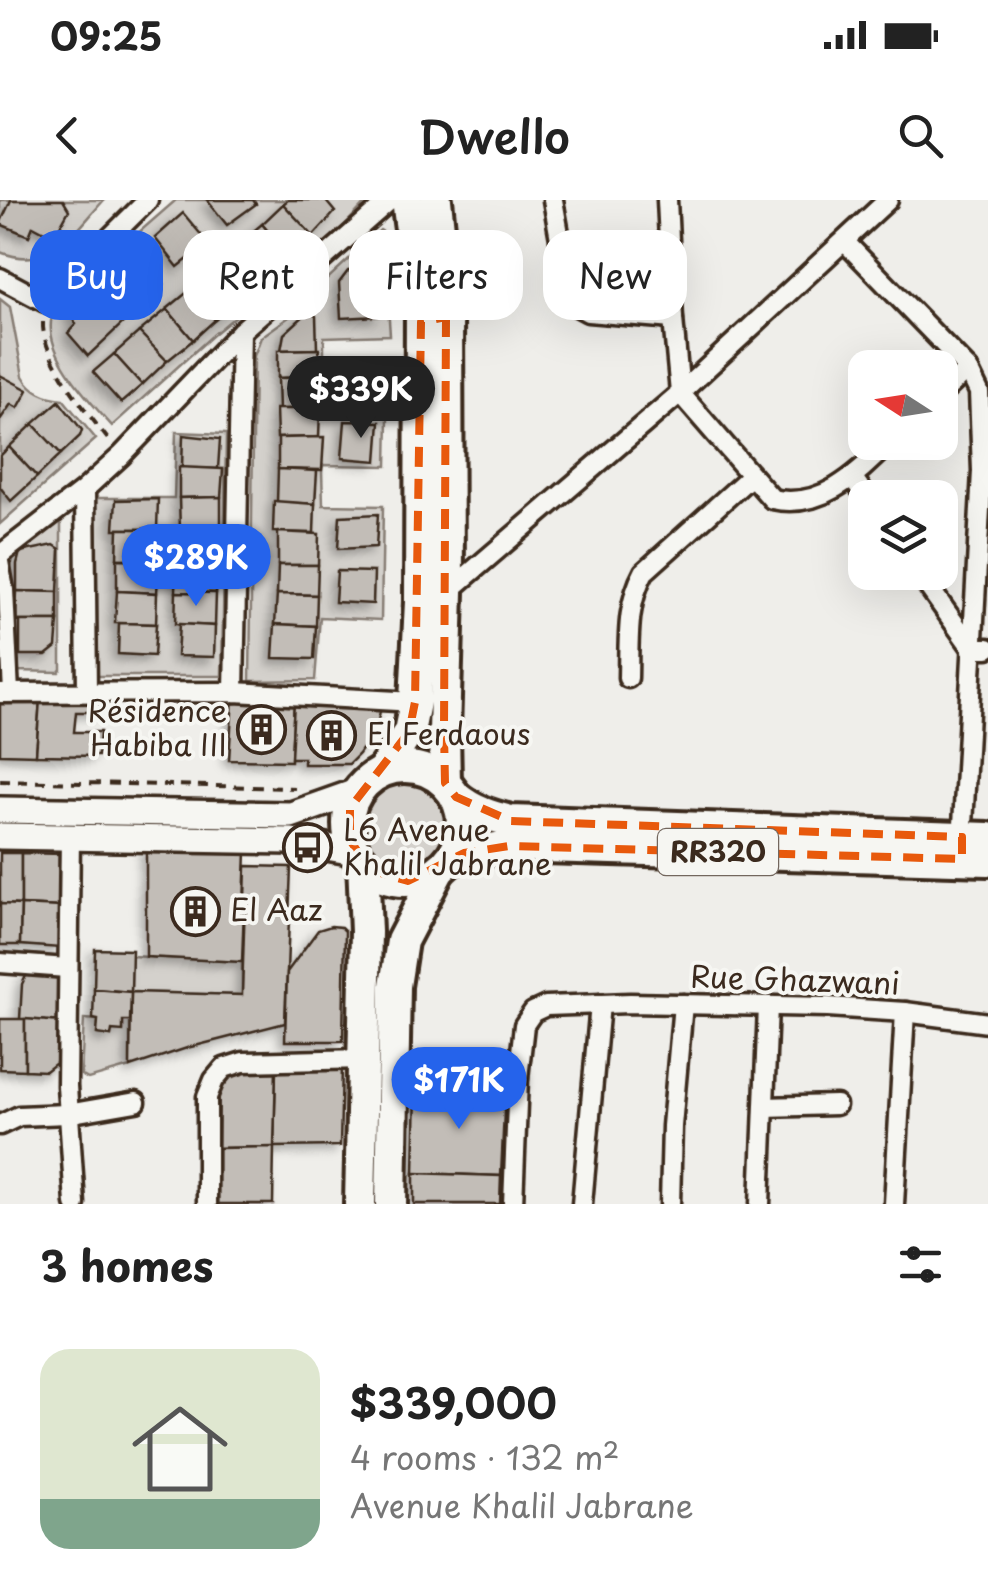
<!DOCTYPE html>
<meta charset="utf-8">
<style>
:root{--surface:#fff;--page:#f2f2f2;--text:#222;--muted:#767676;--accent:#2563eb}
body{margin:0;font-family:"Playpen Sans",sans-serif;background:var(--page);color:var(--text);height:100vh;display:flex;flex-direction:column;font-size:38px;white-space:nowrap}
*{box-sizing:border-box;margin:0}
p{font-size:32px;color:var(--muted)}
.icon{flex:none;width:55px;height:55px;fill:none;stroke:currentColor;stroke-width:2;stroke-linecap:round;stroke-linejoin:round}
.map{position:relative;height:1004px;overflow:hidden}
.sheet{display:flex;flex-direction:column;background:var(--surface);flex:1}
.sheet>*{flex:none}
.banner{position:absolute;left:30px;top:30px;width:930px;height:90px;display:flex;gap:20px}
.needle{width:65px;rotate:282deg}
.tools{position:absolute;left:848px;top:150px;display:grid;gap:20px}
.tools a{display:grid;place-items:center;width:110px;height:110px;border-radius:20px;background:var(--surface);box-shadow:0 10px 40px #0002;font-size:50px}
.price{position:absolute;translate:-50% -85px;padding:0 22px;border-radius:35px;background:var(--accent);color:#fff;font-size:32px;line-height:65px;filter:drop-shadow(0 2px 5px #0008)}
.price::after{content:'';position:absolute;left:50%;top:60px;width:30px;height:22px;margin-left:-15px;background:inherit;clip-path:polygon(0 0,100% 0,50% 100%)}
.price.selected{background:#222;color:#fff}
ul{padding:0;list-style:none}
li{display:flex;align-items:center;gap:30px;height:250px;padding:0 40px}
li span{display:grid;place-items:center;flex:none;width:280px;height:200px;border-radius:30px;color:#555}
li>.icon{margin-inline-start:auto}
span .icon{width:120px;height:120px;fill:#fffc;stroke-width:1}
li b{font-size:42px}
h2{display:flex;justify-content:space-between;align-items:center;height:120px;padding:0 40px;font-size:42px}
.chip{padding:0 35px;border-radius:30px;background:var(--surface);box-shadow:0 10px 40px #0002;font-size:35px;line-height:90px}
.chip.selected{background:var(--accent);color:#fff}
.status{display:flex;justify-content:space-between;align-items:center;height:70px;padding:0 50px;background:var(--surface);direction:ltr}
.status svg{height:28px;fill:currentColor}
header{display:flex;justify-content:space-between;align-items:center;height:130px;padding:0 40px;background:var(--surface);font-size:45px;font-weight:600}
.map>svg:first-child{display:block}
.green{fill:#d4d1cc;stroke:#887e75;stroke-width:2.5}
.building{fill:#c2bdb7;stroke:#3b2a1e;stroke-width:2.5;filter:url(#shadow)}
.lines{fill:none;stroke-linecap:round;stroke-linejoin:round}
.pedestrian-casing{stroke:#3b2a1e;stroke-width:21}
.minor-casing{stroke:#3b2a1e;stroke-width:25}
.secondary-casing{stroke:#3b2a1e;stroke-width:32}
.primary-casing{stroke:#3b2a1e;stroke-width:38}
.trunk-casing{stroke:#3b2a1e;stroke-width:38}
.path{stroke:#3b2a1e;stroke-width:4;stroke-dasharray:10 8;stroke-linecap:butt}
.pedestrian{stroke:#f6f6f2;stroke-width:14}
.minor{stroke:#f6f6f2;stroke-width:18}
.secondary{stroke:#f6f6f2;stroke-width:25}
.primary{stroke:#f6f6f2;stroke-width:30}
.trunk{stroke:#f6f6f2;stroke-width:30}
.marked{fill:none;stroke:#e8590c;stroke-width:8;stroke-dasharray:20 12;stroke-linejoin:round}
.labels{text-anchor:middle;stroke-width:8;stroke-linejoin:round;paint-order:stroke}
.shield{fill:#f6f6f2;stroke:#73675e;stroke-width:2.5}
.shield-label{font-size:28px;font-weight:bold;fill:#3b2a1e}
.poi-label{font-size:30px;fill:#3b2a1e;stroke:#f6f6f2;text-anchor:start}
.street-label{font-size:30px;fill:#3b2a1e;stroke:#f6f6f2}
</style>
<div class="status"><b>09:25</b><svg viewBox="0 0 49 12"><path d="M0 12V9h3v3zM5 12V6h3v6zM10 12V3h3v9zM15 12V0h3v12zM26 1h20v11H26zM47 4h2v5h-2z"/></svg></div>
<header><svg class="icon" aria-label="back" viewBox="0 0 24 24"><path d="M15 5l-7 7 7 7"/></svg>Dwello<svg class="icon" aria-label="search" viewBox="0 0 24 24"><circle cx="10" cy="10" r="6"/><path d="M15 15l6 6"/></svg></header>
<div class="map">
<svg width="988" height="1004" viewBox="0 0 988 1004">
<defs>
<filter id="shadow"><feDropShadow dx="-5.5" dy="5.5" stdDeviation="5" flood-color="#0004"/></filter>
</defs>
<rect width="100%" height="100%" fill="#efeeea"/>
<filter id="ink" filterUnits="userSpaceOnUse"><feTurbulence type="fractalNoise" baseFrequency=".01" numOctaves="2"/><feDisplacementMap in="SourceGraphic" scale="20" xChannelSelector="R" yChannelSelector="G"/><feConvolveMatrix kernelMatrix="1 2 1 2 8 2 1 2 1" color-interpolation-filters="sRGB"/></filter>
<g filter="url(#ink)">
<g class="green">
<path d="M0 0H104C73 34 52 72 0 52Z"/>
<path d="M176 0H368L339 31 213 135 112 226C90 201 35 146 55 109 58 104 62 100 66 96Z"/>
<path d="M380 30 383 32 390 135 324 137V171L389 169 387 266 323 265 322 270 323 305 383 306 381 420 320 417 315 480 250 481 254 156 261 137 321 94V85Z"/>
<path d="M0 99 10 107 23 176C32 192 46 197 63 199L96 239 0 324Z"/>
<path d="M176 232 226 234 222 476H92L94 298H174Z"/>
<path d="M61 314V469L59 472 16 471 11 367 14 356Z"/>
<path d="M399 577C437 578 464 606 446 643 440 654 431 665 418 669 411 672 403 670 395 669 342 659 348 585 399 577Z"/>
<path d="M131 756 242 762V795L131 792Z"/>
<path d="M84 819 98 820 97 834 111 836 112 830H123V821H130V867L88 879 81 875Z"/>
</g>
<g class="building">
<path d="M11 0H63L69 10 54 37 33 26 29 36 0 24Z"/>
<path d="M207 0H253L256 4 227 25Z"/>
<path d="M288 0H325L335 12 313 36 283 4Z"/>
<path d="M283 4 313 36 290 58 262 24Z"/>
<path d="M183 13 208 43 178 67 155 38Z"/>
<path d="M262 24 290 58 266 79 238 44Z"/>
<path d="M238 44 266 79 240 99 214 66Z"/>
<path d="M136 53 164 84 135 111 109 77Z"/>
<path d="M214 66 240 99 215 120 190 90Z"/>
<path d="M377 69 379 116 341 118 339 83 348 71Z"/>
<path d="M95 89 123 123 88 156 68 133 76 124 69 113Z"/>
<path d="M190 90 215 120 193 140 167 109Z"/>
<path d="M167 109 193 140 167 161 139 132Z"/>
<path d="M308 112 316 116 317 149 281 150 284 134Z"/>
<path d="M139 132 167 161 142 185 114 154Z"/>
<path d="M319 149V177L278 178V150Z"/>
<path d="M114 154 142 185 121 203 93 172Z"/>
<path d="M341 173H379L378 207 341 208Z"/>
<path d="M0 175 28 190 18 208 11 204 0 220Z"/>
<path d="M319 177 320 209H279L278 178Z"/>
<path d="M59 201 82 230 80 236 61 254 33 224Z"/>
<path d="M276 209H320L319 237 277 238Z"/>
<path d="M345 221 380 222 377 261 342 258Z"/>
<path d="M33 224 61 254 37 277 9 247Z"/>
<path d="M183 235 220 239 218 269 182 268Z"/>
<path d="M324 237 322 270 278 269V238Z"/>
<path d="M9 247 37 277 11 301 0 287V256Z"/>
<path d="M179 267 223 269 221 297 179 298Z"/>
<path d="M278 269 317 271 315 304 277 302Z"/>
<path d="M221 297V330H180L179 298Z"/>
<path d="M158 299 157 329H114L116 300Z"/>
<path d="M274 301 315 304 314 333 273 332Z"/>
<path d="M378 314 376 347 338 349 340 316Z"/>
<path d="M118 329H164L163 359H117Z"/>
<path d="M178 330H221V362L177 361Z"/>
<path d="M278 332 319 334 318 365H278Z"/>
<path d="M54 345 60 349 58 392 17 391V364L20 352Z"/>
<path d="M117 359 159 360 157 393 117 391Z"/>
<path d="M177 361 216 362V393L176 392Z"/>
<path d="M278 365H318L317 395 277 394Z"/>
<path d="M337 371 374 372 373 404 335 402Z"/>
<path d="M17 391 58 392V421H16Z"/>
<path d="M117 391 157 393 156 424 115 423Z"/>
<path d="M176 392 216 393 215 426 175 424Z"/>
<path d="M277 394 317 395 316 426 275 424Z"/>
<path d="M20 421H58L56 447 46 455H20Z"/>
<path d="M119 423 156 424 154 456 118 454Z"/>
<path d="M179 424 215 426 214 457 177 456Z"/>
<path d="M275 424 316 426 314 459 273 458Z"/>
<path d="M233 497 294 501 291 561 229 560Z"/>
<path d="M0 498 40 499 36 555 0 554Z"/>
<path d="M40 499 100 500V512H76L74 532H100L98 556 36 555Z"/>
<path d="M294 501 382 504 376 528 359 554 349 564H304V558H291Z"/>
<path d="M146 648 246 651 242 762 146 757Z"/>
<path d="M0 653H21V705L0 704Z"/>
<path d="M21 653 63 654 61 707 21 705Z"/>
<path d="M246 666 291 667 285 823 187 848 130 867 131 792 242 795Z"/>
<path d="M0 704 21 705 20 745H0Z"/>
<path d="M21 705 61 707 60 748 20 745Z"/>
<path d="M331 726 341 727 345 731 343 841H285L287 772 318 730Z"/>
<path d="M95 749 132 750 131 792 94 789Z"/>
<path d="M27 774 60 776 61 822 20 819 22 784Z"/>
<path d="M94 789 131 792 130 821H123V831L112 830 111 836 97 834 98 820 93 819Z"/>
<path d="M0 819H25V870L0 869Z"/>
<path d="M25 819 61 822 60 860 46 871 25 870Z"/>
<path d="M342 867 340 946 274 947 276 868Z"/>
<path d="M245 868H276L274 947 218 948 219 885 227 872Z"/>
<path d="M505 889 501 976 414 973 416 890Z"/>
<path d="M274 947 273 1004H218V948Z"/>
<path d="M414 973 501 976 500 1004H414Z"/>
</g>
<g class="lines">
<defs>
<path id="pedestrian" d="M0 356 6 390 11 493"/>
<g id="minor">
<path d="M553 0 570 95 575 105 588 112 673 119"/>
<path d="M667 0 673 119 680 193 772 299C822 310 857 274 890 242"/>
<path d="M845 42 968 169 979 192 982 271 962 644"/>
<path d="M0 78 45 102 148 0"/>
<path d="M940 195 968 169"/>
<path d="M853 278 867 298"/>
<path d="M85 289 87 492"/>
<path d="M0 355 85 289 121 256 241 131 390 0"/>
<path d="M918 372 972 448H988"/>
<path d="M448 392 680 193 888 0"/>
<path d="M628 478C629 441 626 405 644 372L751 276"/>
<path d="M234 492 241 131"/>
<path d="M0 493 234 492 415 502"/>
<path d="M70 637 67 886 75 1004"/>
<path d="M0 763 67 768"/>
<path d="M394 876 518 878"/>
<path d="M764 907 836 905"/>
<path d="M0 925 19 916 67 914 136 902"/>
<path d="M207 1004V897L214 880 224 868 243 862 364 859"/>
<path d="M513 1004 518 878 524 825 533 812 546 806 630 803 828 807 905 812 988 823"/>
<path d="M582 1004 600 804"/>
<path d="M670 1004 672 926 683 804"/>
<path d="M760 1004 768 806"/>
<path d="M894 1004 905 812"/>
</g>
<g id="secondary">
<path d="M0 610 291 615 359 591"/>
<path d="M0 636 292 641 355 652"/>
</g>
<g id="primary">
<path d="M436 0 447 107 448 392 444 532 445 583"/>
<circle cx="405" cy="624" r="57"/>
<path d="M382 571 409 532 415 502 420 402 421 103 407 0"/>
<path d="M360 1004 366 732 363 662"/>
<path d="M391 1004 395 786 402 741 438 672"/>
</g>
<g id="trunk">
<path d="M456 597C473 611 490 616 511 621L988 638"/>
<path d="M449 661 464 653 509 646 988 660"/>
</g>
</defs>
<use href="#pedestrian" class="pedestrian-casing"/>
<use href="#minor" class="minor-casing"/>
<use href="#secondary" class="secondary-casing"/>
<use href="#primary" class="primary-casing"/>
<use href="#trunk" class="trunk-casing"/>
<g class="path">
<path d="M43 122C41 158 88 213 110 242"/>
<path d="M0 581 295 588"/>
</g>
<use href="#pedestrian" class="pedestrian"/>
<use href="#minor" class="minor"/>
<use href="#secondary" class="secondary"/>
<use href="#primary" class="primary"/>
<use href="#trunk" class="trunk"/>
</g>
</g>
<path class="marked" d="M446 117 444 532 445 583 456 597 511 621 962 637V659L509 646 464 653 408 681 370 670 350 640V608L409 532 415 502 421 122Z"/>
<defs>
<symbol id="building-ring" viewBox="-11 -11 22 22"><circle r="9.5" fill="#f6f6f2" stroke="#3b2a1e" stroke-width="1.5"/><path d="M-4-6H4V6H1V3H-1V6H-4ZM-2.5-4.3h1.7v1.8h-1.7ZM.8-4.3h1.7v1.8H.8ZM-2.5-1h1.7V.8h-1.7ZM.8-1h1.7V.8H.8Z" fill="#3b2a1e"/></symbol>
<symbol id="bus-ring" viewBox="-11 -11 22 22"><circle r="9.5" fill="#f6f6f2" stroke="#3b2a1e" stroke-width="1.5"/><path d="M-5-6H5V4H4V6H2V4H-2V6H-4V4H-5ZM-3.5-4V0h7V-4ZM-3.5 1.2v1.5H-2V1.2ZM2 1.2v1.5H3.5V1.2Z" fill="#3b2a1e"/></symbol>
</defs>
<g fill-rule="evenodd">
<use href="#building-ring" x="234" y="502" width="55" height="55"/>
<use href="#building-ring" x="304" y="508" width="55" height="55"/>
<use href="#bus-ring" x="280" y="620" width="55" height="55"/>
<use href="#building-ring" x="168" y="684" width="55" height="55"/>
</g>
<g class="labels">
<rect class="shield" x="658" y="629" width="120" height="46" rx="8"/>
<g class="shield-label">
<text x="718" y="662">RR320</text>
</g>
<g class="poi-label">
<text x="227" y="522" text-anchor="end">Résidence<tspan x="227" dy="34">Habiba III</tspan></text>
<text x="367" y="545">El Ferdaous</text>
<text x="343" y="641">L6 Avenue<tspan x="343" dy="34">Khalil Jabrane</tspan></text>
<text x="230" y="721">El Aaz</text>
</g>
<g class="street-label">
<text transform="translate(795 781) rotate(2)" y="10">Rue Ghazwani</text>
</g>
</g>
</svg>
<div class="tools">
<a><svg class="needle" viewBox="-14 -14 28 28"><path d="M0-13l5 13h-10z" fill="#e53935"/><path d="M0 13l5-13h-10z" fill="#767676"/></svg></a>
<a><svg class="icon" aria-label="layers" viewBox="0 0 24 24"><path d="M12 4l9 5-9 5-9-5zM3 14l9 5 9-5"/></svg></a>
</div>
<b class="price selected" style="left:361px;top:241px">$339K</b>
<b class="price" style="left:196px;top:409px">$289K</b>
<b class="price" style="left:459px;top:932px">$171K</b>
<div class="banner">
<a class="chip selected">Buy</a>
<a class="chip">Rent</a>
<a class="chip">Filters</a>
<a class="chip">New</a>
</div>
</div>
<section class="sheet">
<h2>3 homes<svg class="icon" aria-label="filters" viewBox="0 0 24 24"><path d="M4 7h16M4 17h16"/><circle cx="9" cy="7" r="2"/><circle cx="15" cy="17" r="2"/></svg></h2>
<ul>
<li><span style="background:linear-gradient(#dfe7d0 75%,#7fa58c 0)"><svg class="icon" aria-label="home" viewBox="0 0 24 24"><path d="M3 11l9-7 9 7M6 9v11h12V9"/></svg></span><div><b>$339,000</b><p>4 rooms · 132 m²</p><p>Avenue Khalil Jabrane</p></div></li>
</ul>
</section>
